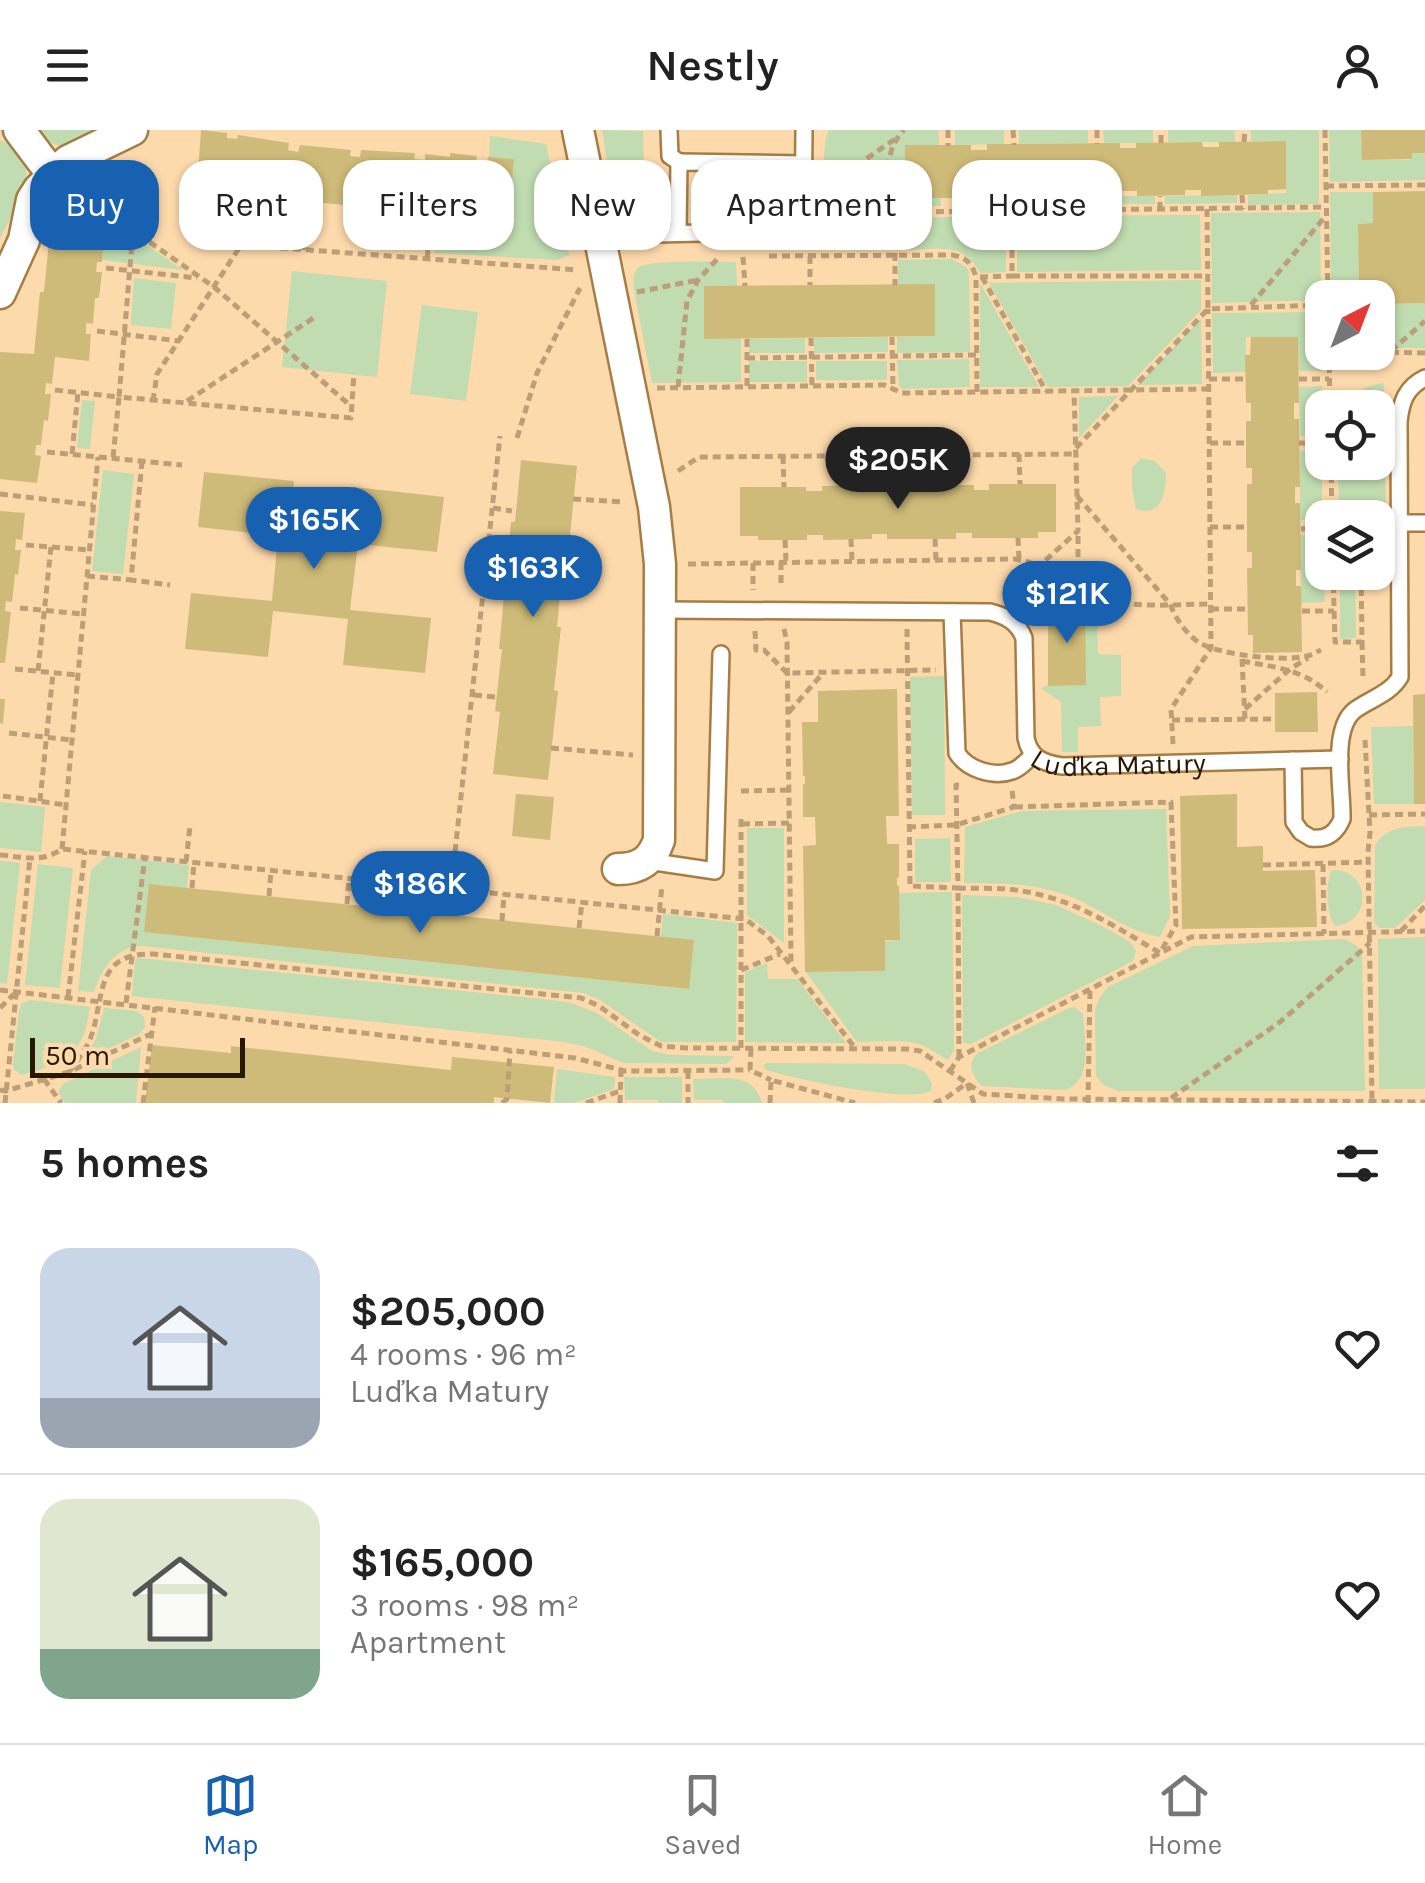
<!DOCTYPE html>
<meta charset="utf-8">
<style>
:root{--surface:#fff;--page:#f2f2f2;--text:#222;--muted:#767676;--line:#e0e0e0;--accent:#1761b0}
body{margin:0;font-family:Karla,sans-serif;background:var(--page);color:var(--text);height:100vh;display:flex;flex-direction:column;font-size:38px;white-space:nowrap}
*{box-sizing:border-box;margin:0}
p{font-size:32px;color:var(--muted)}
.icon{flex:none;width:55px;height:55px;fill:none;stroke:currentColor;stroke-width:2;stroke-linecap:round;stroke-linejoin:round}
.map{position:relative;height:973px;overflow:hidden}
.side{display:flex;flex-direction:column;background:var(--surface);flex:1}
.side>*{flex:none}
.top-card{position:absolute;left:30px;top:30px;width:1365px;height:90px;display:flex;gap:20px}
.needle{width:65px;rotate:42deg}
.fabs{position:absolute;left:1305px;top:150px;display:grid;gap:20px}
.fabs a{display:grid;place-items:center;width:90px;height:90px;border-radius:20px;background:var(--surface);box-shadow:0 2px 8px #0004;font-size:50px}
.scale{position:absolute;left:30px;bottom:25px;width:215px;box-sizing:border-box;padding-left:10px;border:5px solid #281802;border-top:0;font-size:28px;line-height:35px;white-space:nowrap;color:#281802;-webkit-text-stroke:8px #fddaac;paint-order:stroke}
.price{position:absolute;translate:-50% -85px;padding:0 22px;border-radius:35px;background:var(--accent);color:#fff;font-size:32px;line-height:65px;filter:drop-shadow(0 2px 5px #0008)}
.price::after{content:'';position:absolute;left:50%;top:60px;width:30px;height:22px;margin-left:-15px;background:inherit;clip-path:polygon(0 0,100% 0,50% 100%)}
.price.active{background:#222;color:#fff}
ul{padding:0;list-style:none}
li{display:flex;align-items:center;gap:30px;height:250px;padding:0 40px}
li+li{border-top:2px solid var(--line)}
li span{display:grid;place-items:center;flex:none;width:280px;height:200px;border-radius:30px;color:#555}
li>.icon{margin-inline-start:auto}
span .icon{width:120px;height:120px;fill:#fffc;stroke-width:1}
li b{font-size:42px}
h2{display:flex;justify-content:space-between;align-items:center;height:120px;padding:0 40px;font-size:42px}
.chip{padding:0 35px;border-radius:30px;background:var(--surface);box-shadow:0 2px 8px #0004;font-size:35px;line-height:90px}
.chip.active{background:var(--accent);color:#fff}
header{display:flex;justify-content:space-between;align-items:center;height:130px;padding:0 40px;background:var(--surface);font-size:45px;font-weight:600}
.menu{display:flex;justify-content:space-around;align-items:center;height:140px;border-top:2px solid var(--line);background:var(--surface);font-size:28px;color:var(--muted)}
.menu a{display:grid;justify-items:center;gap:5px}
.menu .active{color:var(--accent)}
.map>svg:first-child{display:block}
.green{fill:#c0dcb0}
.building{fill:#cebb79}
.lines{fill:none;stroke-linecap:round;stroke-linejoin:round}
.lane-casing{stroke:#a57d45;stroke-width:20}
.street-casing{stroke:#a57d45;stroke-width:35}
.path{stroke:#bc9f78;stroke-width:5;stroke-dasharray:8 5;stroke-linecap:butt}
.lane{stroke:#fff;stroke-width:15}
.street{stroke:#fff;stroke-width:30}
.labels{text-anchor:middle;stroke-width:9;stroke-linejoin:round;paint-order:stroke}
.street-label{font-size:28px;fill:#281802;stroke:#fddaac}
</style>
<header><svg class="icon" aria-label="menu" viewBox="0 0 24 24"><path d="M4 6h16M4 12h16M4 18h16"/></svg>Nestly<svg class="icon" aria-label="person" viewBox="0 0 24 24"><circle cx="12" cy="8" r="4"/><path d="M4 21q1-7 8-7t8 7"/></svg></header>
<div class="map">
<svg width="1425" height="973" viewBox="0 0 1425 973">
<rect width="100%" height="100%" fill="#fddaac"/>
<g class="green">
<path d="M35 0H112C80 13 62 29 35 0Z"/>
<path d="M602 0 643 1 645 80C607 73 608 31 602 0Z"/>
<path d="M829 0H939V15L905 16V68H941V76L845 75C823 63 823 47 824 24 825 15 825 8 829 0Z"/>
<path d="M955 0H1004V14L955 15Z"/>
<path d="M1019 0H1088V13L1019 14Z"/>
<path d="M1103 0H1153V13H1104Z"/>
<rect x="1168" y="0" width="67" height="12"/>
<path d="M1251 0H1319V74L1248 75V65L1286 63V12L1251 11Z"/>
<path d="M1329 0H1361L1362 30H1411L1412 23H1425V50L1330 52Z"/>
<path d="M490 6 546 14 569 125 558 130 434 123 438 81 446 82 447 78 507 84 508 89 514 29 489 27Z"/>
<path d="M0 10C50 29 15 78 0 109Z"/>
<path d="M56 52 183 140 103 130 104 105 46 99C32 82 46 67 56 52Z"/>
<path d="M1330 62H1373V93L1358 94 1359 167H1331Z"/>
<path d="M1237 65V73L1165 74V66Z"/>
<rect x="1100" y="66" width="55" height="8"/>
<path d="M1016 67H1090V74L1016 75Z"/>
<path d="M952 68H1006V75L952 76Z"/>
<path d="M1320 82 1321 170 1212 173 1211 83Z"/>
<path d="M1200 85 1201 140 1017 142V86Z"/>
<path d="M1006 86V142L980 143C964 111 937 120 906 120L900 115V88Z"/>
<path d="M952 129 966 137 969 142 970 222 897 223V207L935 206V155L898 154V130Z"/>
<path d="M736 132 737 156 704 208 741 209V252L652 253 634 161C633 152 632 145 638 138 648 129 719 132 736 132Z"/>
<path d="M292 141 387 151 377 247 282 237Z"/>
<path d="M134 148 176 153 171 199 131 195Z"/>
<path d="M1201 150V180L1128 256 1048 257 989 153Z"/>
<path d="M980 153 1039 257H980Z"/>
<path d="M1425 173V218H1378V174Z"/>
<path d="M422 175 478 182 466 271 410 264Z"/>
<path d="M1321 182 1322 241H1299L1298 207H1246V242L1213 243 1212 183Z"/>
<path d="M1201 189 1202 254 1138 255Z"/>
<path d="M888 207V222L814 223V208Z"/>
<path d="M805 208V223H749V209Z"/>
<path d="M969 229 970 257 902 259 899 256 897 230Z"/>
<rect x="749" y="231" width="58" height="21"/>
<rect x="816" y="231" width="71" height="19"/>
<path d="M1384 253 1386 386 1378 391V388L1339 387 1338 333 1378 332V278L1343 277C1354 262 1366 255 1384 253Z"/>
<path d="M1322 256V306H1300L1299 257Z"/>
<path d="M1118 266 1079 308V267Z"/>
<path d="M82 270 95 271 90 319 77 318Z"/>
<rect x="1300" y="321" width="22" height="69"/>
<path d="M1141 328 1155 331 1166 343C1166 362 1162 388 1136 379L1132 358V338Z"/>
<path d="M103 340 134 344 123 444 92 441Z"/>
<path d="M1300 405H1322L1325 472 1301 473Z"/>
<path d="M1340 443H1355L1356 508 1340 509Z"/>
<path d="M1113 474V480L1097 481 1098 524 1121 525V566L1100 567 1101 596 1078 597V622H1062L1061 572 1042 559 1044 556 1085 555V476Z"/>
<path d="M944 546 945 685H912L910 547Z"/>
<path d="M1413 596 1414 674H1374L1371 597Z"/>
<path d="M0 672 45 677 41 722 0 718Z"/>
<path d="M1166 679 1170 786 1160 807C1126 801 1104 781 1074 768 1039 753 1002 753 964 753L965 697 1022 681Z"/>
<path d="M1425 696V770L1395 798H1379L1374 792 1375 716C1385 696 1405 697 1425 696Z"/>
<path d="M747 698H784V813L747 785Z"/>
<path d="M950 708 951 752H915V709Z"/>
<path d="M107 726 189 735 187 758 149 754 145 802 688 859 694 811 661 807 663 784 737 793 736 912H661L600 870 584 863 142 816C115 817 102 838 94 862L78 861 91 740Z"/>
<path d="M0 731 20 733 7 854 0 853Z"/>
<path d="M38 734 73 738 60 858 25 855Z"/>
<path d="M1332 740C1371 739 1373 793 1335 796 1326 784 1325 754 1332 740Z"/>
<path d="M952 762 954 920 948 930C938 925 929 917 918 914 900 909 876 912 857 912L806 842 884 841 885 811 900 810 899 763Z"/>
<path d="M962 765 1017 767 1056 775 1110 800 1131 813 1136 821 1133 831 971 914 963 913Z"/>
<path d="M1425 807V959H1379L1378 809Z"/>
<path d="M1345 809 1357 816 1362 825 1365 961H1118L1104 955 1096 946 1095 879 1100 867 1108 857 1193 816Z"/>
<path d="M139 828 552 870 571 873 597 883 652 921 670 925 735 926 726 934 624 933 586 917 564 912 132 866 135 830Z"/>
<path d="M767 833 768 849H797L846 913 745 912V842Z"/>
<path d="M31 870 90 877C84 926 64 933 21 945L14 939 13 934 19 881 22 873Z"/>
<path d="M1075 877 1083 884C1084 909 1094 949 1066 960L981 956C972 944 966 935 978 923L1069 878Z"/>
<path d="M104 878 137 881 144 887 145 897 138 905 83 930 96 909Z"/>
<path d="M141 917 136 973H65L58 962 63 954Z"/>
<path d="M766 933 905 934 925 942 932 953 931 961C904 973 800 950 766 940L763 936Z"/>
<path d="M557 939 615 947 614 959 574 973H554Z"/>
<path d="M624 947H682V973H658V970H625Z"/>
<path d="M693 949C720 949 754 940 762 973H723L722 970H694Z"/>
</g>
<g class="building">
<path d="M201 0 227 3V8L237 9 238 5 289 13 288 20 298 22 300 15 351 20 350 26 360 27 361 20 415 23 414 29 425 30V24L450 27V23L477 26 476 31 487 32 488 27 514 29 509 84 447 78 446 82 384 75 383 79 256 66 257 61 197 56Z"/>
<path d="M1361 0H1425V23H1412V29L1362 30Z"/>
<path d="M1286 11V59L1268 60V64L1201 66V60H1185V65L1137 66V61H1120V66L1072 67V62H1057V67H1053L1052 62H1036V67L988 68V63H972V68H923L924 63 905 64V15H971V20H987V14H1004L1120 13V18H1136V13L1202 12 1203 17H1219V12Z"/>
<rect x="712" y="47" width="43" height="40"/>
<path d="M1425 61V173L1378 174V168H1359L1358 94 1373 93V62Z"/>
<path d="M50 100 105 105 102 132H97L96 142H102L99 168H95L93 194 86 193V204H91L89 231 55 227 52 254 46 253 45 264H51L48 291 44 290 41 315H36L35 325 41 326 37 353 0 349V222L34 224 40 162H44Z"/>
<path d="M935 154V206L704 209V156Z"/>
<path d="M1251 207H1298L1299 273H1294V289H1299L1300 357H1295V373H1300L1301 440H1296V456H1301L1302 522 1253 523V505H1248L1247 438H1252V422H1247V354H1252V338H1246V291H1251V273H1246L1245 225H1250Z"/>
<path d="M521 330 577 336 568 425 564 424 557 497H561L554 560 558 561 548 650 493 644 500 582 495 581 502 519H499L511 392H515Z"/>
<path d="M204 342 294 351 289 406 348 412 354 357 444 367 437 422 358 414 350 480 431 488 425 543 343 535 348 489 273 481 268 527 185 519 191 463 272 471 278 406 198 397Z"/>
<path d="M989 354H1056V402H1038V408H972V403H956V409H887V404H872V409L823 410V405H807V410H758V406H740V357H806V361H822V356L891 355V361H907V355H974V360H989Z"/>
<path d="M0 381 25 383 22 410 16 409 15 420H21L18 445 15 444 12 472 6 471 5 481 11 482 5 533H0Z"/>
<path d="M1048 476H1085L1086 555 1048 556Z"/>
<path d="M897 559 899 686H886L887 714H899V748L897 747V755L899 756 900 810H885V841L805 842 803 716 816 715 815 687H803V654H805V646H803L802 592H818V561Z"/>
<path d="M1317 562 1318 602H1275V563Z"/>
<path d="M1425 564V674H1414L1413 565Z"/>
<path d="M0 569H5L3 594 0 593Z"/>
<path d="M516 664 554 667 550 710 512 706Z"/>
<path d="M1237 664V717L1263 716V741L1315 740 1317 797 1182 799 1180 666Z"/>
<path d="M149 754 694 810 689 859 144 802Z"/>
<path d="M152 915 231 923V916L451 940 452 927 554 937 550 973 494 967V973H145Z"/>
</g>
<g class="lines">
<defs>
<g id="lane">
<path d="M669 0 670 26 679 32"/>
<path d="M803 100 804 0"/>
<path d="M678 103 679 32 804 34"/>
<path d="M600 113 636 105 655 104 895 99"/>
<path d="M1400 393H1425"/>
<path id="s1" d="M661 480 990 482C1006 486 1018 492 1024 508L1026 608C1030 628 1043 633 1062 636L1340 629"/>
<path d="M952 482 957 623C967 639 993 648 1012 641 1020 639 1027 630 1033 625"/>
<path d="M1293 630 1294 692 1301 702 1311 708C1327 710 1336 703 1342 689 1343 661 1330 599 1355 580 1370 569 1390 564 1400 547L1399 292C1401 272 1406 257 1425 248"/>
<path d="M648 731 715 741 721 524"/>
</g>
<g id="street">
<path d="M19 0 52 44"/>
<path d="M578 0 654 377 660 434 659 710C652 731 639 739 618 739"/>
<path d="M0 163 24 110 32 70 39 59 68 31 132 0"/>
</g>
</defs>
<use href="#lane" class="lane-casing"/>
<use href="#street" class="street-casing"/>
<g class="path">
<path d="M948 0V16"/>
<path d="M1013 0 1014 15"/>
<path d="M1097 0V14"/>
<path d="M1325 0 1328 168"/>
<path d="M1244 12 1245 0"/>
<path d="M1161 13V0"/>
<path d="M112 43 111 50 133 101 119 267 351 288 354 243"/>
<path d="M1326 56 1425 55"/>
<path d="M75 60 214 157 352 277"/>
<path d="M827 62 859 34 895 9"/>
<path d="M1242 65 1243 79"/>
<path d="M1012 68V146H1208"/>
<path d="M895 76C885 50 884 21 904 0"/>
<path d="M1207 79 1208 179 1322 175"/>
<path d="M1160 80V66"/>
<path d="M910 82 1326 77"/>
<path d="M241 115 578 140"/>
<path d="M303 120 309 75"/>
<path d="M895 123V155"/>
<path d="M769 126 952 125C966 127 972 133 976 147L977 262"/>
<path d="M810 126V155"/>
<path d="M743 127 745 156"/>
<path d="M427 128 433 82"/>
<path d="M106 138 197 148"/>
<path d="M980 147 1012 146"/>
<path d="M982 147 1046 261"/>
<path d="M637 162 698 150"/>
<path d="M1251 175 1324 88"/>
<path d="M97 201 179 211"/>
<path d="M892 207 893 259"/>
<path d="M811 208 812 256"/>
<path d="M747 209V257"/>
<path d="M1391 221 1425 191"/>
<path d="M1329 222 1330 278"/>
<path d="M1378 222 1425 223"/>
<path d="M747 228 977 225"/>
<path d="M1209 249H1246"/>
<path d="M1299 249H1329"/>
<path d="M678 257 687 171 698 150 719 127"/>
<path d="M657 258 884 255 902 263 1209 259"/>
<path d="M55 260 119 267 113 328"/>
<path d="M153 271 157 244 241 115 242 70"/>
<path d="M187 271 315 187"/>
<path d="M517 308 537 243 580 158"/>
<path d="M1210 313H1246"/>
<path d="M1299 313 1322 314"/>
<path d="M1076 318 1208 179"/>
<path d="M47 322 182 335"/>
<path d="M72 324 78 262"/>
<path d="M1019 324 1020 354"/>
<path d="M935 325V355"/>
<path d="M783 326 784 357"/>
<path d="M142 331 131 450 170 455"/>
<path d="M1331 332 1332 388"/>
<path d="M678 341 699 327 1075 324"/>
<path d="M851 356V326"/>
<path d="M0 364 93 375"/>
<path d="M1077 366 1170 474C1176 489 1185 502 1198 512 1218 525 1284 532 1307 526 1312 525 1316 522 1321 520"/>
<path d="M573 369 625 372"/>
<path d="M493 378 512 381"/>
<path d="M1210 397H1247"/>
<path d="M1301 399 1322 398"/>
<path d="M1018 408 1019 429"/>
<path d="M851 409 852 431"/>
<path d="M935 409 936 430"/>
<path d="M785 410 786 432"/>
<path d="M26 415 90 420"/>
<path d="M781 432V458"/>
<path d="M753 433V460"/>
<path d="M688 434 1015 429C1052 436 1082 459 1117 471 1136 478 1188 474 1211 474"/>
<path d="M487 440 506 442"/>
<path d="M1333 442 1335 512H1362L1361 442"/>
<path d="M87 446 131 450"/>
<path d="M1078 453V401"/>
<path d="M1015 472 1040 435 1078 401 1074 260"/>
<path d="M20 478 83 484"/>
<path d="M1211 479H1247"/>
<path d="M1302 481H1334"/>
<path d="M784 499 787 512 791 832"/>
<path d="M907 499 910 756 958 758 956 655H961"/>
<path d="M755 501 756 520H764L787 543 936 540"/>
<path d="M1362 512 1363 549"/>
<path d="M1242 529 1245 590"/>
<path d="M1242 531C1274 537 1302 539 1327 562"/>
<path d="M15 539 78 545"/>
<path d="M38 541 51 417"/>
<path d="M474 565 495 567"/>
<path d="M1245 579 1290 539 1308 528"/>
<path d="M789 582 823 543"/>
<path d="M1172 590 1271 589"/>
<path d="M9 603 71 610"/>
<path d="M1365 610 1370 703 1368 722 1372 972"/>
<path d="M1173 614 1171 579 1211 518 1208 179"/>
<path d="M551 618 633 625"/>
<path d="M741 661 789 660"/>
<path d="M3 666 66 675"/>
<path d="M40 671 53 543"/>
<path d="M1369 685 1425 684"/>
<path d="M741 689V918"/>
<path d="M742 694 789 693"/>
<path d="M908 697 956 695 1014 677 1012 660"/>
<path d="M62 719 98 327"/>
<path d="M455 722 500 306"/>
<path d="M0 725C23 727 42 733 62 719L745 789 768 806 855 918"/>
<path d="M186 732 190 696"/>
<path d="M1323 734 1324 804"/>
<path d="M1263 735 1368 732"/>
<path d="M192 758 194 732"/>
<path d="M269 766 271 740"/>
<path d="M347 774 349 748"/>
<path d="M424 782 427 756"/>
<path d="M502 791 504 764"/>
<path d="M579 798 582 772"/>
<path d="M1401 801 1425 776"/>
<path d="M657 806 662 755"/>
<path d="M741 840 780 824"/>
<path d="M0 860 575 928 625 941 750 940"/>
<path d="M68 867 85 721"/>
<path d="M126 873 145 727"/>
<path d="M0 878 14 864"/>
<path d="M751 919 750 940 771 950"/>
<path d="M959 927 958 758C979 759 1002 757 1022 761 1074 769 1116 797 1160 823L1176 795 1171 672 1014 677"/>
<path d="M688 941V973"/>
<path d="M950 941 959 927 1191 807 1425 801"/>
<path d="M69 942C79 929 88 917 93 901 104 862 97 823 153 824L581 868 599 876 639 905 661 916 686 918 907 919 920 921 983 964 1063 969 1425 972"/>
<path d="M44 949 61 973"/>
<path d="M0 960 6 961 69 942 151 904"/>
<path d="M1171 968 1280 892 1370 813"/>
<path d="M5 973 30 728"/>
<path d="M143 973 155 877"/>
<path d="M502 973 507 969 510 920"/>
<path d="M586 973 620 961"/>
<path d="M620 973 621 941"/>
<path d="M770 973 771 950 855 973"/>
<path d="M934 973 946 968 967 953 974 973"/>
<path d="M1088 973 1090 859"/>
</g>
<use href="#lane" class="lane"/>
<use href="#street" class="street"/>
</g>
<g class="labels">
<g class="street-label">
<text dy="10" stroke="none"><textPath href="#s1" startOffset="580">Luďka Matury</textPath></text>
</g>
</g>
</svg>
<div class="fabs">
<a><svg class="needle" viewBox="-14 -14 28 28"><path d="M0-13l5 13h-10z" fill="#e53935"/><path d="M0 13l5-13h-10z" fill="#767676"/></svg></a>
<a><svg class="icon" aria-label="locate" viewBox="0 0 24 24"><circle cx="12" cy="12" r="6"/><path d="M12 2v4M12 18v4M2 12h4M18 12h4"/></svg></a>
<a><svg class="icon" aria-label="layers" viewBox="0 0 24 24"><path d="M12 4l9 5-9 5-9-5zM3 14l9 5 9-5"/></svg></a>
</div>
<div class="scale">50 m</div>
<b class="price active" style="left:898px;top:382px">$205K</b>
<b class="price" style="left:314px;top:442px">$165K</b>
<b class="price" style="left:533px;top:490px">$163K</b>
<b class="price" style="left:1067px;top:516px">$121K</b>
<b class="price" style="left:420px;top:806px">$186K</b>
<div class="top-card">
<a class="chip active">Buy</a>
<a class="chip">Rent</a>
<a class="chip">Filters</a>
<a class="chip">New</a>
<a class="chip">Apartment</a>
<a class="chip">House</a>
</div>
</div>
<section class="side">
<h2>5 homes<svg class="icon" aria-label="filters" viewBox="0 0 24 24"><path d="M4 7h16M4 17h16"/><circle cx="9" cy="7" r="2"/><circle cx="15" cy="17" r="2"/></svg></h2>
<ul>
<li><span style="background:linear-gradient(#c9d6e8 75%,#9aa5b1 0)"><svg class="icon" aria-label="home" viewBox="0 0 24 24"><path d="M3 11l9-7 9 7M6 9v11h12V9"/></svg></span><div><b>$205,000</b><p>4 rooms · 96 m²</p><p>Luďka Matury</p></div><svg class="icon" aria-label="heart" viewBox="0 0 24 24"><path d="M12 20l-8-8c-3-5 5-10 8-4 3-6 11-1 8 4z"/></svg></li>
<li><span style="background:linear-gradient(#dfe7d0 75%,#7fa58c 0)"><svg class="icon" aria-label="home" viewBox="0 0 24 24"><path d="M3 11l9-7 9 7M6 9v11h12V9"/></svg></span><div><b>$165,000</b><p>3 rooms · 98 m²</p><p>Apartment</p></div><svg class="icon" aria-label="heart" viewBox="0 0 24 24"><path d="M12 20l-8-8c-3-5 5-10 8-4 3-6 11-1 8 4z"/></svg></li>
</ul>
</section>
<nav class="menu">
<a class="active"><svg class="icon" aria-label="map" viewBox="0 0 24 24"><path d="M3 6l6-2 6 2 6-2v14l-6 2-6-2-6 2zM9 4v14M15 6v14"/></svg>Map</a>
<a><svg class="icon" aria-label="saved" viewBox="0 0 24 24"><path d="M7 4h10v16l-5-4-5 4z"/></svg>Saved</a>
<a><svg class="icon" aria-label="home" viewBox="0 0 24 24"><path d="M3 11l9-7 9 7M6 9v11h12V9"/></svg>Home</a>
</nav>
